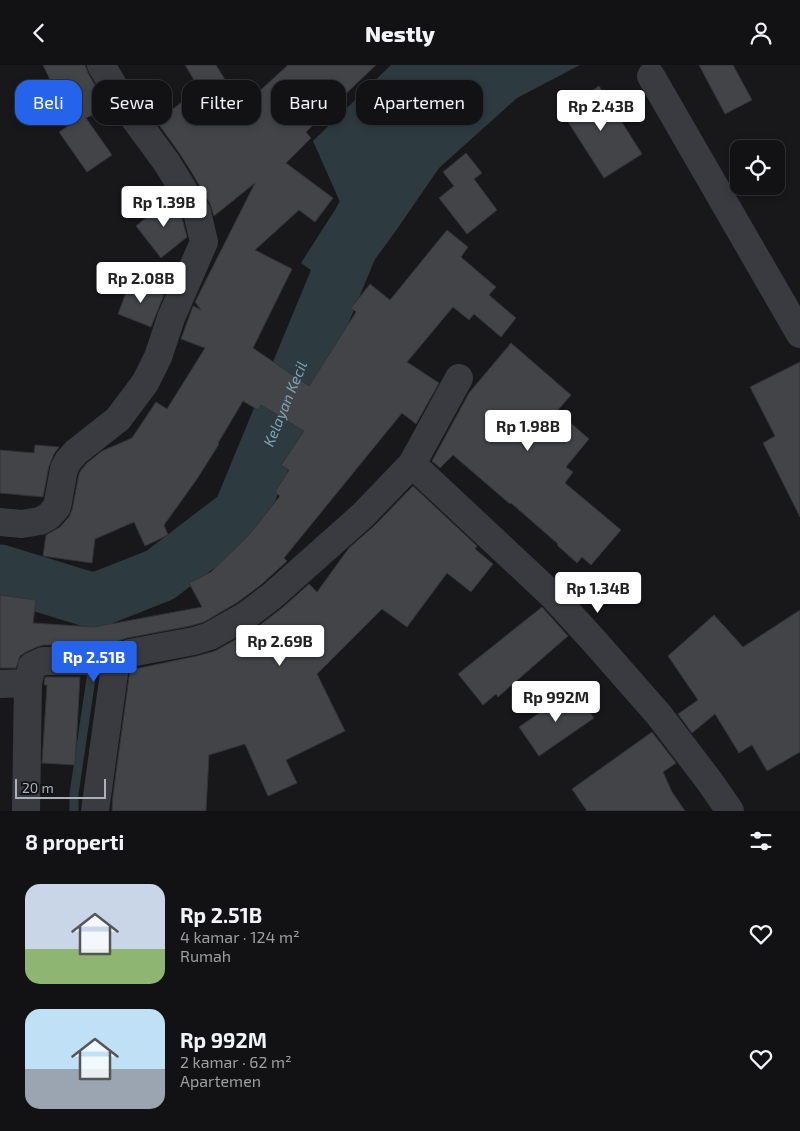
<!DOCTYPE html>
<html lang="id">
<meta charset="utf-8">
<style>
:root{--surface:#121214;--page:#1f2022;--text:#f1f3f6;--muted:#9c9ea0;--line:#313234;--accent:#2563eb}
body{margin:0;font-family:"Exo 2",sans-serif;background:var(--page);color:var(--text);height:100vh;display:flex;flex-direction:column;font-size:19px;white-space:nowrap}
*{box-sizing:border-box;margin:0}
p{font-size:16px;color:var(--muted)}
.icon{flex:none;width:28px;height:28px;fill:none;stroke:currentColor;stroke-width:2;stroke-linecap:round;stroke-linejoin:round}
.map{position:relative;height:746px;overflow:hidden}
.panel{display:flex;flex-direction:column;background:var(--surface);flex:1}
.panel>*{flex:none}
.guide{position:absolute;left:15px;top:15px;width:500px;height:45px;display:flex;gap:10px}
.fabs{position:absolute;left:730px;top:75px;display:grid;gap:10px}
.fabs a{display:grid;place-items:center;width:55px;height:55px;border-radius:10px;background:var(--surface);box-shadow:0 2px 8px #0003,0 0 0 1px var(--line);font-size:25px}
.scale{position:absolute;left:15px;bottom:12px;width:91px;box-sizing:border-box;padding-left:5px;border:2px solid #aab1bb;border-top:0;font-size:14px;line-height:18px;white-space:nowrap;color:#aab1bb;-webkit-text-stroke:4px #131316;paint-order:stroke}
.price{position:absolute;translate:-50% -42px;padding:0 11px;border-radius:5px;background:#fff;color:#222;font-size:16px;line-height:32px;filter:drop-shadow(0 1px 2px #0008)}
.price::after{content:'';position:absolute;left:50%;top:30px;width:15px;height:11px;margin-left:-8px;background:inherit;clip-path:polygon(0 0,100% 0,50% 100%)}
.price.active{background:var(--accent);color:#fff}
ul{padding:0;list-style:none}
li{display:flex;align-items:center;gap:15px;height:125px;padding:0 25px}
li span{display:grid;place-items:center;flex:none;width:140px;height:100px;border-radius:15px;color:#555}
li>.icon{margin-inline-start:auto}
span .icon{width:60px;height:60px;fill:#fffc;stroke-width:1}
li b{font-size:21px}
h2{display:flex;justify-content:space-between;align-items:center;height:60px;padding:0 25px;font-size:21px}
.tag{padding:0 18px;border-radius:15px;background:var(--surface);box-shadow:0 2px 8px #0003,0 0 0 1px var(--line);font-size:18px;line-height:45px}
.tag.active{background:var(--accent);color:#fff}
header{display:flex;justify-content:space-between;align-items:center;height:65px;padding:0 25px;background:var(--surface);font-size:22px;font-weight:800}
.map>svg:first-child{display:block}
.water{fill:#2d3a40}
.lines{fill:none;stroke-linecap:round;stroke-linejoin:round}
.stream{stroke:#2d3a40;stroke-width:9}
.river{stroke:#2d3a40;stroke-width:55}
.building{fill:#424448;stroke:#323337}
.minor{stroke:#393b40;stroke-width:28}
.labels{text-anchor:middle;stroke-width:4;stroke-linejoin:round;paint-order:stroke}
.water-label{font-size:15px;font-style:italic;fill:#7ea5b8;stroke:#131316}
</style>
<header><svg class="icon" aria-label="back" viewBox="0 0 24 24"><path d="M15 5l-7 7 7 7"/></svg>Nestly<svg class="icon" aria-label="person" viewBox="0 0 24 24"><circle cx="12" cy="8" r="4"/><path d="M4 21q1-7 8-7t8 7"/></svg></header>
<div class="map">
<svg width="800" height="746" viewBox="0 0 800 746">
<rect width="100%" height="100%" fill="#18181b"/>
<path class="water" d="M391 0H580L517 33 439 103 395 167 348 231 301 198 340 137 313 76Z"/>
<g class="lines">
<g class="stream">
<path d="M94 572V536"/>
<path d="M74 746V729L93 600"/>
</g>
<path class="river" id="s1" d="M0 507 94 536 160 510 240 449 363 151"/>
</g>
<g class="building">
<path d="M43 0H85L88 8 108 43 86 53 112 90 87 107 59 67 71 59Z"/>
<path d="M185 0H216L242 42 288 0H376L306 67 311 73 286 98 333 133 315 157 299 145 255 185 292 204 253 283 309 321 356 247 351 243 370 219 390 235 447 165 468 182 461 192 496 222 489 230 516 253 501 272 474 249 469 255 453 242 407 297 439 318 416 359 402 348 284 493 287 496 262 519 238 537 204 557 190 561 127 573 106 580H43L37 582 26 587 20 591 16 603H0V530L36 535 33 558 94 562 202 542 189 518 211 507 248 471 280 431 275 427 289 405 281 400 304 366 261 340 258 345 243 336 218 378 219 379 197 414 164 460 168 470 145 481 134 457 95 474 92 498 43 491 46 470 60 462 69 452 72 445 79 409 81 405 87 398 102 386 132 373 156 337 167 344 205 283 181 274 193 241 201 245 195 237 255 118 214 151 210 139 192 108 180 89 157 57 199 23Z"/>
<path d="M699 0H733L752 35 725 49Z"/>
<path d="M599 21 642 89 604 113 561 46Z"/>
<path d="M466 88 482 108 474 114 497 145 467 169 439 133 454 121 443 107Z"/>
<path d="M170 133 182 153 187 172 161 193 136 161Z"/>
<path d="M130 217 164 230 151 262 118 249Z"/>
<path d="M511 278 571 330 557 346 589 374 566 402 573 407 565 418 621 465 591 500 582 492 577 498 557 480 558 479 511 438 510 439 453 390 440 403 432 396 469 328Z"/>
<path d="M800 297V452L763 378 775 371 750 322Z"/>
<path d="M35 380 59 382 54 389 49 401 43 432 0 428V385L34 388Z"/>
<path d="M413 421 477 481 475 484 493 499 471 527 447 508 407 562 382 544 317 609 345 666 286 695 297 718 268 731 245 679 209 690 206 746H112L113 730 130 605 197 591 215 586 256 563 282 543 309 519 317 527 349 483 374 461Z"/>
<path d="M542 542 568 571 498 632 496 629 483 640 458 609Z"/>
<path d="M800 545V687L767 706 752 680 739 688 715 649 692 668 678 649 698 635 668 591 714 550 743 582Z"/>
<path d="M45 612H80L75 700 42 698 47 620H44Z"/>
<path d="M574 624 594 653 539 691 519 662Z"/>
<path d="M652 667 676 698 663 707 672 727 685 746H587L572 724Z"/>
</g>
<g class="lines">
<g class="minor">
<path d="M651 11 800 269"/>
<path d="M412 399 553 531 595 577 659 650 710 717 730 746"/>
<path d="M0 457 22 459 40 456 49 451 57 442 64 404 68 396 76 387 118 354 145 318 158 292 171 253 204 177 197 147 167 98 126 42 101 0"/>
<path d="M0 619 28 618 32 601 43 596H109L130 588 194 576 210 571 247 550 272 531 363 450 412 399 459 313"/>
<path d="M26 746 28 618"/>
<path d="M95 746 116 594"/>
</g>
</g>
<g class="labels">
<g class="water-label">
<text dy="5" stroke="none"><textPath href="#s1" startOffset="389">Kelayan Kecil</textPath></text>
</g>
</g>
</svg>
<div class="fabs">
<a><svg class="icon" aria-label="locate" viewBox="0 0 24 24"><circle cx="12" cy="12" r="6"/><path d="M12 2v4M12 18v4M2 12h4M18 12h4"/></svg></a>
</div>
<div class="scale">20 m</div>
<b class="price" style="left:601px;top:67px">Rp 2.43B</b>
<b class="price" style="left:164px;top:163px">Rp 1.39B</b>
<b class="price" style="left:141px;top:239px">Rp 2.08B</b>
<b class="price" style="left:528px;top:387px">Rp 1.98B</b>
<b class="price" style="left:598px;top:549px">Rp 1.34B</b>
<b class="price" style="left:280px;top:602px">Rp 2.69B</b>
<b class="price active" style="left:94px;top:618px">Rp 2.51B</b>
<b class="price" style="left:556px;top:658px">Rp 992M</b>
<div class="guide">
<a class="tag active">Beli</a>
<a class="tag">Sewa</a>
<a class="tag">Filter</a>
<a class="tag">Baru</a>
<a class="tag">Apartemen</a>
</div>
</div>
<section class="panel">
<h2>8 properti<svg class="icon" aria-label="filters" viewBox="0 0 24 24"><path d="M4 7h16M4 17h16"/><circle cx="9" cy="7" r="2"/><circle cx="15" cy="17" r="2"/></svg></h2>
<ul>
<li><span style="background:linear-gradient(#c9d6e8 65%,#8fb573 0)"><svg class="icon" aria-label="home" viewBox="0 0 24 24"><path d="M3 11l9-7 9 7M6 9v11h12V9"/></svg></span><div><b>Rp 2.51B</b><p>4 kamar · 124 m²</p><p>Rumah</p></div><svg class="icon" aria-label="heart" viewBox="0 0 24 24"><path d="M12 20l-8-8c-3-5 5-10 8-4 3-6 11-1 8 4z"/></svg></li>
<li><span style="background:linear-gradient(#bfe0f5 60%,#9aa5b1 0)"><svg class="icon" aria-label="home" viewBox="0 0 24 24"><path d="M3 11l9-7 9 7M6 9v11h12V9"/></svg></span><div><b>Rp 992M</b><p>2 kamar · 62 m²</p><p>Apartemen</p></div><svg class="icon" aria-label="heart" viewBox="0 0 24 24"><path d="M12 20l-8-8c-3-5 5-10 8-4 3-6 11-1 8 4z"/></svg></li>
</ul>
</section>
